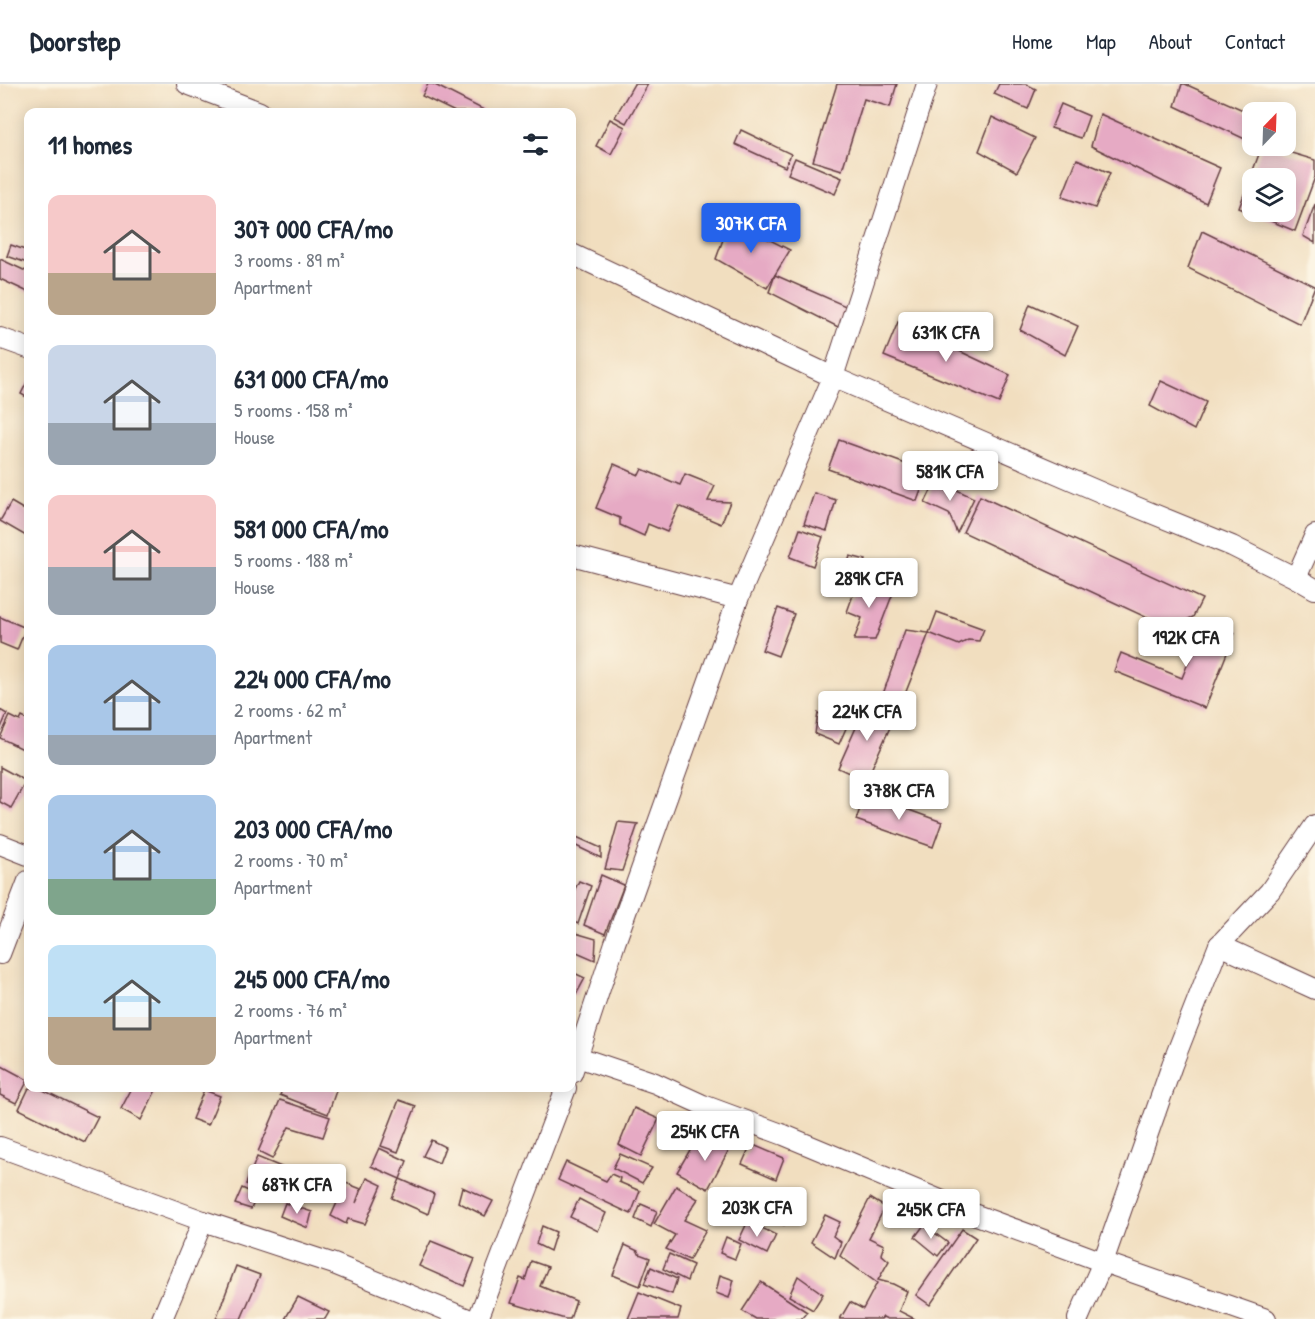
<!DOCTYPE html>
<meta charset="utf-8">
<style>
:root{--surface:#fff;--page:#f2f2f3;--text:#1f2937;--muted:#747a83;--line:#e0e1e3;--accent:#2563eb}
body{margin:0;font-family:"Patrick Hand",sans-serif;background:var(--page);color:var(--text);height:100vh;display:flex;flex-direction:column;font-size:22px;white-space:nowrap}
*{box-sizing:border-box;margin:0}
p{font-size:20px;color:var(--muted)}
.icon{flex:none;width:33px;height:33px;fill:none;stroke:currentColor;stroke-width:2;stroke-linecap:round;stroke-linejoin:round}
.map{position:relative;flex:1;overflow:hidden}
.details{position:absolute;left:24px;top:24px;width:552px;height:984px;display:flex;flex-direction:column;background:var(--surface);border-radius:12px;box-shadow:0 3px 15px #0003}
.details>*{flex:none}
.needle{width:39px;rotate:23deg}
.fabs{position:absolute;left:1242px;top:18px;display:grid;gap:12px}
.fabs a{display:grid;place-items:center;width:54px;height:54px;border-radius:12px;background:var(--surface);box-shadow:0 3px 15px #0003;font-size:30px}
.price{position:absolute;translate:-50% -51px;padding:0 14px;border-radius:6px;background:#fff;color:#222;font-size:20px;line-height:39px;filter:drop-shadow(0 2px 3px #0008)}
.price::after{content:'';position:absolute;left:50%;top:36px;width:18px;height:14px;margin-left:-9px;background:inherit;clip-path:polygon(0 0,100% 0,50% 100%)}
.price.current{background:var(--accent);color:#fff}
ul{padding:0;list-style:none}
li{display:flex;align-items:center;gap:18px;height:150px;padding:0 24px}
li span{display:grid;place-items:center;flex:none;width:168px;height:120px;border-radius:12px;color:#555}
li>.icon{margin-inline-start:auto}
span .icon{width:72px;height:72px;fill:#fffc;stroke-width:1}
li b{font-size:26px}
h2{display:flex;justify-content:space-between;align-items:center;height:72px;padding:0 24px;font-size:26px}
header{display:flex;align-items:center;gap:36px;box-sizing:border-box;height:84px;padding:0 30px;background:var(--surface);border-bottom:2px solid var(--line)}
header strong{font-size:28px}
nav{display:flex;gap:33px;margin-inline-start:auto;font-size:21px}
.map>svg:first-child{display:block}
.building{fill:#e6aac4;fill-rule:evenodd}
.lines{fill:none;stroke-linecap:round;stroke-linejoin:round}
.street-casing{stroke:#633c41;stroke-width:22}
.street{stroke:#fff;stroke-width:20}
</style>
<header>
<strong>Doorstep</strong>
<nav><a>Home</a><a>Map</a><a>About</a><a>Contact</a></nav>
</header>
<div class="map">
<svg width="1315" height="1235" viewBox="0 0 1315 1235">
<rect width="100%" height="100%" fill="#fcf5e5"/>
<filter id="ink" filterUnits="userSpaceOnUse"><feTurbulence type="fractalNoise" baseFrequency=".0167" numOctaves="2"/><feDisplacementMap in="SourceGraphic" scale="12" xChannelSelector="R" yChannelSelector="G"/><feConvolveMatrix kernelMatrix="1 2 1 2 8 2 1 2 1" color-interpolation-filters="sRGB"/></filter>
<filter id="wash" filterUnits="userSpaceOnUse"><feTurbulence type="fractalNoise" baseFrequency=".008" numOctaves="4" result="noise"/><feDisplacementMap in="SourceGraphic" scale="24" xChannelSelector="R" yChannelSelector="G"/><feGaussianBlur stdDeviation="1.35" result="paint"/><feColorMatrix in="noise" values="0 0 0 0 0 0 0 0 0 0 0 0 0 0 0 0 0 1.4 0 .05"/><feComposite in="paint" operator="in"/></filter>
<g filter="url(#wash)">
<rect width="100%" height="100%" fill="#f1debf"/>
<g id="blocks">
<g class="building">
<path d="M428 0H433L484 26 483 28H455L422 12Z"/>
<path d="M634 0H648L626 39 615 33Z"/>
<path d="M837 0H897L890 23 864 15 842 86 813 77Z"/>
<path d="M999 0H1026L1036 5 1028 25 994 10Z"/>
<path d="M1182 0H1185L1252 30V54L1251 58 1175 22Z"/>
<path d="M1061 20 1089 32 1081 54 1051 44Z"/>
<path d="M1100 30 1220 84 1206 119 1091 62Z"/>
<path d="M992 33 1035 54 1017 88 979 67Z"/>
<path d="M610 35 625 43 611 70 596 62Z"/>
<path d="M741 46 791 70 785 83 735 60Z"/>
<path d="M1262 62H1268L1315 76V93L1295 147 1239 124ZM1252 94H1286V128H1252Z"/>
<path d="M795 74 842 94 835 110 788 90Z"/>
<path d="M1077 75 1110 89 1095 124 1062 113Z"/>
<path d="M1315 120V159L1303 152Z"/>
<path d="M730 136 790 166 767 204 716 175Z"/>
<path d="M1202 147 1315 202 1300 240 1188 184Z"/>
<path d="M11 161 28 167 27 179 7 172Z"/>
<path d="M0 175 28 188V208L0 195Z"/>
<path d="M775 191 848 223 838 243 769 208Z"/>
<path d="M1030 220 1078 242 1065 271 1020 246Z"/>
<path d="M898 238 1010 291 999 319 884 272Z"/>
<path d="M28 296V314L21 310Z"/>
<path d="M1161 297 1206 318 1194 346 1150 322Z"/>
<path d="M839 356 928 388 917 417 828 385Z"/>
<path d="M614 380 639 391 642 385 680 401 685 390 715 402 708 417 730 418 721 440 679 422 667 448 648 440 644 452 620 441V434L596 424Z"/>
<path d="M936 396 974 414 957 449 949 430 925 419Z"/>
<path d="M814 409 836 416 827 447 804 440Z"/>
<path d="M980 412 1202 515 1193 533 1169 544 963 448Z"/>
<path d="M11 418 28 428V449L26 452 0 437Z"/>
<path d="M800 445 823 453 813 482 790 473Z"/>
<path d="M850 472 866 476 858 497 843 496Z"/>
<path d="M858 497 893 509 875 556H854L862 534 847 528Z"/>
<path d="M778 524 794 530 778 572 762 566Z"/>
<path d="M937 528 984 545 979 557 968 556 959 561 929 549Z"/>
<path d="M0 533 26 544 17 566 0 559Z"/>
<path d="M1205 537 1235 549 1205 624 1114 587 1121 569 1182 594Z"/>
<path d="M905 546 929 549 898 628 879 622Z"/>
<path d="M867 619 895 632 866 697 838 684Z"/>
<path d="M0 626 7 630 0 646Z"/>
<path d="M818 629 847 642 839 660 815 650Z"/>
<path d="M10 632 20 637 22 633 28 636V660L25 666 0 654Z"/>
<path d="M0 683 26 697 11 724 0 718Z"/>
<path d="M865 710 942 738 933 763 856 736Z"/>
<path d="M618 738 638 740 622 787 605 785Z"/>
<path d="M572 751 601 764V774L572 760Z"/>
<path d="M601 791 624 801 605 850 584 841Z"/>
<path d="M579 797 591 802 578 840 572 837V809H573Z"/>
<path d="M572 848 596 855 595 876 572 866Z"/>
<path d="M572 888 585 894 576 911 572 910Z"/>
<path d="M0 981 28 996 16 1019 0 1011Z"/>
<path d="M29 1004H39L98 1033 85 1058 19 1025Z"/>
<path d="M132 1004H157L141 1036 121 1025Z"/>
<path d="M283 1004H337L328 1030 280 1011Z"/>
<path d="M204 1006 220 1012 208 1041 192 1035Z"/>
<path d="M280 1016 330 1033 323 1053 289 1043 272 1075 258 1068Z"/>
<path d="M399 1016 416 1022 398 1068 381 1062Z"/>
<path d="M634 1024 659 1035 641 1072 619 1061Z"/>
<path d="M719 1051 733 1058 708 1105 677 1088 694 1059 705 1068Z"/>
<path d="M431 1056 445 1063 439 1079 423 1072Z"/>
<path d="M751 1060 784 1074 776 1095 742 1080Z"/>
<path d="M379 1064 407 1077 400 1095 371 1082Z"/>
<path d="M620 1070 652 1084 642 1099 613 1084Z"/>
<path d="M257 1073 286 1085 273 1112 246 1100Z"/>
<path d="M566 1078 606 1097 611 1090 620 1094 619 1098 640 1107 631 1130 558 1096Z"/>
<path d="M367 1094 382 1101 365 1140 348 1135 346 1140 331 1132 346 1099 361 1105 356 1119Z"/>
<path d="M400 1095 434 1110 428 1130 392 1114Z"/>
<path d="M676 1102 698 1115 684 1136 706 1146 689 1176 666 1165 675 1151 654 1140Z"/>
<path d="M462 1103 493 1117 485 1132 458 1118Z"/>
<path d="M242 1104 257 1111 251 1125 235 1120Z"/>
<path d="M780 1107 796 1114 784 1141 768 1134Z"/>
<path d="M870 1114 885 1123 869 1154 884 1161 881 1170 889 1177 878 1196 893 1200 907 1207 899 1227 915 1235H887L883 1233 881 1235H840L850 1218 863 1225 877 1199 840 1172Z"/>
<path d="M579 1115 606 1129 598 1147 570 1133Z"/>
<path d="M285 1119 312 1128 308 1144 280 1132Z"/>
<path d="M641 1120 657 1127 651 1143 635 1135Z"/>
<path d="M825 1131 840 1138 833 1152 841 1158 835 1174 811 1158Z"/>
<path d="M748 1137 776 1151 767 1170 739 1156Z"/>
<path d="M924 1141 948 1159 938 1172 915 1153Z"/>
<path d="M542 1142 556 1148 550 1167 536 1160Z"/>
<path d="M962 1145 976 1154 930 1221 916 1211Z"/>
<path d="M726 1153 741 1160 735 1175 720 1169Z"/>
<path d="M431 1157 475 1175 464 1202 419 1182Z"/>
<path d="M625 1161 638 1167 639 1170 650 1174 640 1202 613 1191Z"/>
<path d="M669 1170 693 1181 687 1197 663 1185Z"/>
<path d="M531 1177 548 1183 540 1202 576 1217 570 1235H565L511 1219 520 1194 525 1196Z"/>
<path d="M236 1182 260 1191 241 1235H216Z"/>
<path d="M651 1183 677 1195 672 1210 644 1200Z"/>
<path d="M720 1191 734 1196 729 1214 716 1209Z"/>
<path d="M798 1192 823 1210 813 1226 789 1212Z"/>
<path d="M761 1198 807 1228 801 1235H756L742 1227Z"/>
<path d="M639 1208 681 1225 678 1235H628Z"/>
<path d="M298 1213 329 1228 325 1235H285Z"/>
</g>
</g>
</g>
<g filter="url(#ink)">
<use href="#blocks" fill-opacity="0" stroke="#633c41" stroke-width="1.5"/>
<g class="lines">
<defs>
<g id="street">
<path d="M187 0 260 28"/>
<path d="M572 170 833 293 1107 411 1232 462 1296 494 1315 505"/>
<path d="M0 254 28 264"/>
<path d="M572 471 738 515"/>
<path d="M1296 494 1315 451"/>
<path d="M0 760 28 771"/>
<path d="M1219 861 1315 905"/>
<path d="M0 870 28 797"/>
<path d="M572 971 655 999 703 1021 784 1051 971 1129 1103 1178 1266 1235"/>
<path d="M572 989 615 859 738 515 833 293 927 0"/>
<path d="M0 1063 203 1137 334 1180 468 1235"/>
<path d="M162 1235 203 1137"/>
<path d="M478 1235 566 1004"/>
<path d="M1078 1235 1103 1178 1172 981 1219 861 1270 807 1315 741"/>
</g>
</defs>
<use href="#street" class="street-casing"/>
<use href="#street" class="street"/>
</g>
</g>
</svg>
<div class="fabs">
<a><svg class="needle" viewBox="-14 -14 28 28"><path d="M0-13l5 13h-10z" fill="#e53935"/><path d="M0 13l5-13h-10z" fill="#747a83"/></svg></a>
<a><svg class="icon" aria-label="layers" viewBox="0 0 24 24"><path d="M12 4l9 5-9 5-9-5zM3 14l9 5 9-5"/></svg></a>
</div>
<b class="price current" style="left:751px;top:170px">307K CFA</b>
<b class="price" style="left:946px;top:279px">631K CFA</b>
<b class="price" style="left:950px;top:418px">581K CFA</b>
<b class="price" style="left:869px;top:525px">289K CFA</b>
<b class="price" style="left:1186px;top:584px">192K CFA</b>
<b class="price" style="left:867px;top:658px">224K CFA</b>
<b class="price" style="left:899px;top:737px">378K CFA</b>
<b class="price" style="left:705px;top:1078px">254K CFA</b>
<b class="price" style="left:297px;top:1131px">687K CFA</b>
<b class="price" style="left:757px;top:1154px">203K CFA</b>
<b class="price" style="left:931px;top:1156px">245K CFA</b>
<section class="details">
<h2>11 homes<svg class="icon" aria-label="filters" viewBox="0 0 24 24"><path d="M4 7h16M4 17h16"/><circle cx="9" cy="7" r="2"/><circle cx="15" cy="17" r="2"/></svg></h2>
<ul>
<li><span style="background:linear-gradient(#f6c9c9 65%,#b9a48a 0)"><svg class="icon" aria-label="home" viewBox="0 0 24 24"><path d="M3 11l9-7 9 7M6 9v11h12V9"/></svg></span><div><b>307 000 CFA/mo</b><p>3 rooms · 89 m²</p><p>Apartment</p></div></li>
<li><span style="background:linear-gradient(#c9d6e8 65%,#9aa5b1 0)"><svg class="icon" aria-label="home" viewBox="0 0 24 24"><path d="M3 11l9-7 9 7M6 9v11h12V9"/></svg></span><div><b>631 000 CFA/mo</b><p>5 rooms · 158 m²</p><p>House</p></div></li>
<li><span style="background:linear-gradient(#f6c9c9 60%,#9aa5b1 0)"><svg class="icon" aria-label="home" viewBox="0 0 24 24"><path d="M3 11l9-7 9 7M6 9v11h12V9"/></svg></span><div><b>581 000 CFA/mo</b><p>5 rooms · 188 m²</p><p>House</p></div></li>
<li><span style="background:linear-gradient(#a9c7e8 75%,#9aa5b1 0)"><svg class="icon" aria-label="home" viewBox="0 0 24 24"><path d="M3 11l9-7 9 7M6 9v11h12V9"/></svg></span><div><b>224 000 CFA/mo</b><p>2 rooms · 62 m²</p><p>Apartment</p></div></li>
<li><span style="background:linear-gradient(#a9c7e8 70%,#7fa58c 0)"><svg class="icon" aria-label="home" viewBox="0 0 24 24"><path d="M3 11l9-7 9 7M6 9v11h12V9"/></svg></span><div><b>203 000 CFA/mo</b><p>2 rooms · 70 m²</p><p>Apartment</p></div></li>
<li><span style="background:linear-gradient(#bfe0f5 60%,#b9a48a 0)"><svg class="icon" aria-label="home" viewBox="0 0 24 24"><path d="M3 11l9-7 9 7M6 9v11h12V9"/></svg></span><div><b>245 000 CFA/mo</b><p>2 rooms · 76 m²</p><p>Apartment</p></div></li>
</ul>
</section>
</div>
